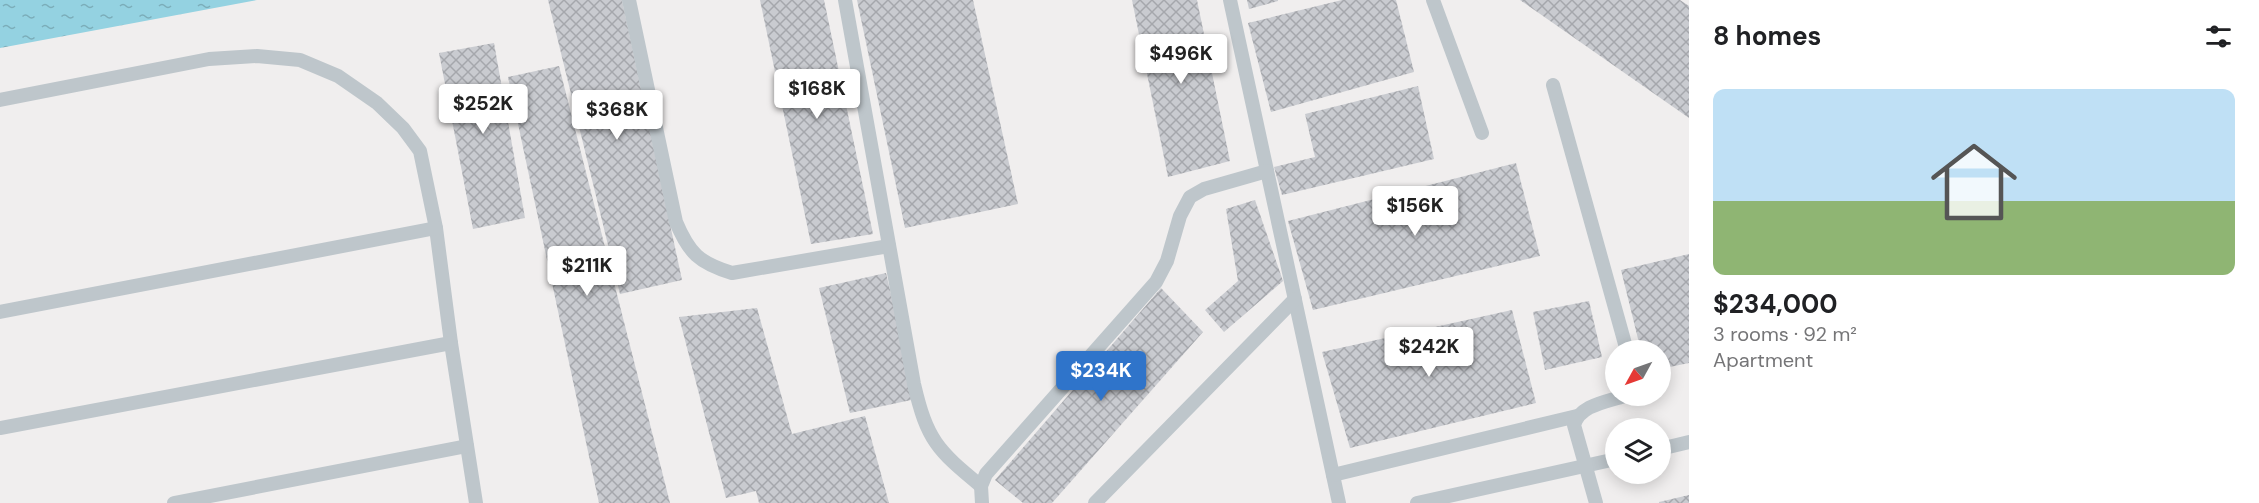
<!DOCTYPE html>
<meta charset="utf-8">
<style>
:root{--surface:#fff;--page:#f2f2f2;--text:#202124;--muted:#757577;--accent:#2f74ca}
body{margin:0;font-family:"DM Sans",sans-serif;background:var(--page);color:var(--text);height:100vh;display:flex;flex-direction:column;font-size:22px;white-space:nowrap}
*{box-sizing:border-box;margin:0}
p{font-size:20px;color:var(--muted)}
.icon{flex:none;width:33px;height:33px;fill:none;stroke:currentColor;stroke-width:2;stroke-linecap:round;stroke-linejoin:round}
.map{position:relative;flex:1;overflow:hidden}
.panel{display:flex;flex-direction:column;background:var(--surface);width:570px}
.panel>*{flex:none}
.needle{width:39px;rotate:230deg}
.tools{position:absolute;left:1605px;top:340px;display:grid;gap:12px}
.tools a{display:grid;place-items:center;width:66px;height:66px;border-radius:50%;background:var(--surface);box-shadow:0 3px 15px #0003;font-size:30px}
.price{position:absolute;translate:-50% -51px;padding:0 14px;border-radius:6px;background:#fff;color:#222;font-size:20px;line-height:39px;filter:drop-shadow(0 2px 3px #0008)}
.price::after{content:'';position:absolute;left:50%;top:36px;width:18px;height:14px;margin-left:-9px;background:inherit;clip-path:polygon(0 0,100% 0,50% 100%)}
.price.active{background:var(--accent);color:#fff}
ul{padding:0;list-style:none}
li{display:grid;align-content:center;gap:12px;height:318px;padding:0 24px}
li span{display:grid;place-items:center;height:186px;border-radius:12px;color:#555}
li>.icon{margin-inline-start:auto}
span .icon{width:108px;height:108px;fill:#fffc;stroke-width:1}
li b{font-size:26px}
h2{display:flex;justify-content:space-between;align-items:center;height:72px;padding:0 24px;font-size:26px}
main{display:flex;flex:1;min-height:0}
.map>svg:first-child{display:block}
.water{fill:url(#water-ripples)}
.building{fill:url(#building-cross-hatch)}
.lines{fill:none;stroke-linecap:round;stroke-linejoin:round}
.service{stroke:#bec6cb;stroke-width:14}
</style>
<main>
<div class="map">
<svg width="1689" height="503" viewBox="0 0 1689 503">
<defs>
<pattern id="water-ripples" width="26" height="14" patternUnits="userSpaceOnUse" patternTransform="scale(1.5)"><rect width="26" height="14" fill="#94d2e1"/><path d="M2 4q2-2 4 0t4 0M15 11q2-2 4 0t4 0" fill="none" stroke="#7badb9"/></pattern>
<pattern id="building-cross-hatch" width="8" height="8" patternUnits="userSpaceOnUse" patternTransform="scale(1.5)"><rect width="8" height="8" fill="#c9cbd0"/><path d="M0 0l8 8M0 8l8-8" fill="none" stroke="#a5a7ac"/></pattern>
</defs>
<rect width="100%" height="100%" fill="#f0eeee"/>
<path class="water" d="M0 0H257L0 48Z"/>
<g class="building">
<path d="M548 0H622L682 280 620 294Z"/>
<path d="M760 0H824L873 234 811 244Z"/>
<path d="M857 0H973L1018 204 905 228Z"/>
<path d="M1132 0H1197L1230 161 1168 177Z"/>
<path d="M1247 0H1278V1L1249 9Z"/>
<path d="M1342 0H1396L1414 72 1271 112 1248 23Z"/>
<path d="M1520 0H1680L1689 6V118Z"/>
<path d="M494 43 525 218 473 229 439 53Z"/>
<path d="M559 66 670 503H599L508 77Z"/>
<path d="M1418 86 1434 159 1282 195 1274 167 1315 157 1305 114Z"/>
<path d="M1516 163 1540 256 1313 310 1288 221Z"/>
<path d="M1255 200 1283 281 1224 332 1205 310 1238 281 1226 209Z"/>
<path d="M1689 254V363L1660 369V351H1641L1621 270Z"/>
<path d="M886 273 916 399 850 413 819 288Z"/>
<path d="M1161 288 1203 332 1052 503H1023L995 480Z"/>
<path d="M1589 301 1602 357 1545 370 1533 312Z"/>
<path d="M757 308 792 434 865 416 889 503H759L756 491 726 498 679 317Z"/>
<path d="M1512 310 1536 403 1350 448 1322 352Z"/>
<path d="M1689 495V503H1659V502Z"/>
</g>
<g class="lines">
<g class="service">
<path d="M629 0 676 222C689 253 699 263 732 273L889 246"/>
<path d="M845 0 914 384C927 440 937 450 981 486"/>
<path d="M1230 0 1339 503"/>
<path d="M1433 0 1482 133"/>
<path d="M1553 85 1627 351"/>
<path d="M0 100 209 59 257 56 300 60 338 76 377 103 403 128 420 151 436 228 451 343 476 503"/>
<path d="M0 312 436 228"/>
<path d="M0 428 451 343"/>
<path d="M1660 449 1689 442"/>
<path d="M1333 475 1577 416"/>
<path d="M174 503 467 446"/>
<path d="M982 503 981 486 986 474 1156 282 1167 261 1180 216 1190 197 1204 189 1267 171"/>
<path d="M1095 503 1295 299"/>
<path d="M1417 503 1616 459"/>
<path d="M1596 503 1574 425C1580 405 1606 402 1624 396"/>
</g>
</g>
</svg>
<div class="tools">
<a><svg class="needle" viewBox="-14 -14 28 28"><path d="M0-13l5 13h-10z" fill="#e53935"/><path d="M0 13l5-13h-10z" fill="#757577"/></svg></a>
<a><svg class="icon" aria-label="layers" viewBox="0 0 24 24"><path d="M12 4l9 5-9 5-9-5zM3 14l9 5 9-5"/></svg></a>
</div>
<b class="price" style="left:1181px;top:85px">$496K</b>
<b class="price" style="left:817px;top:120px">$168K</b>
<b class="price" style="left:483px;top:135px">$252K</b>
<b class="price" style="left:617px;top:141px">$368K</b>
<b class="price" style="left:1415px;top:237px">$156K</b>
<b class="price" style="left:587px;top:297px">$211K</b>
<b class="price" style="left:1429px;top:378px">$242K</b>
<b class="price active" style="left:1101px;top:402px">$234K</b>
</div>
<section class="panel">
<h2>8 homes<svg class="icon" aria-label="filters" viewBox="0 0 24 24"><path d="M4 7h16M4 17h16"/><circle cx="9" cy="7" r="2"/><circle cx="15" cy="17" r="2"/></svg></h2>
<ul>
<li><span style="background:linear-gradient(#bfe0f5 60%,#8fb573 0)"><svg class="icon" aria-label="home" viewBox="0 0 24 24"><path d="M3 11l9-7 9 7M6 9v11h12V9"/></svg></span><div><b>$234,000</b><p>3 rooms · 92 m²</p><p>Apartment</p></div></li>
</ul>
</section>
</main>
